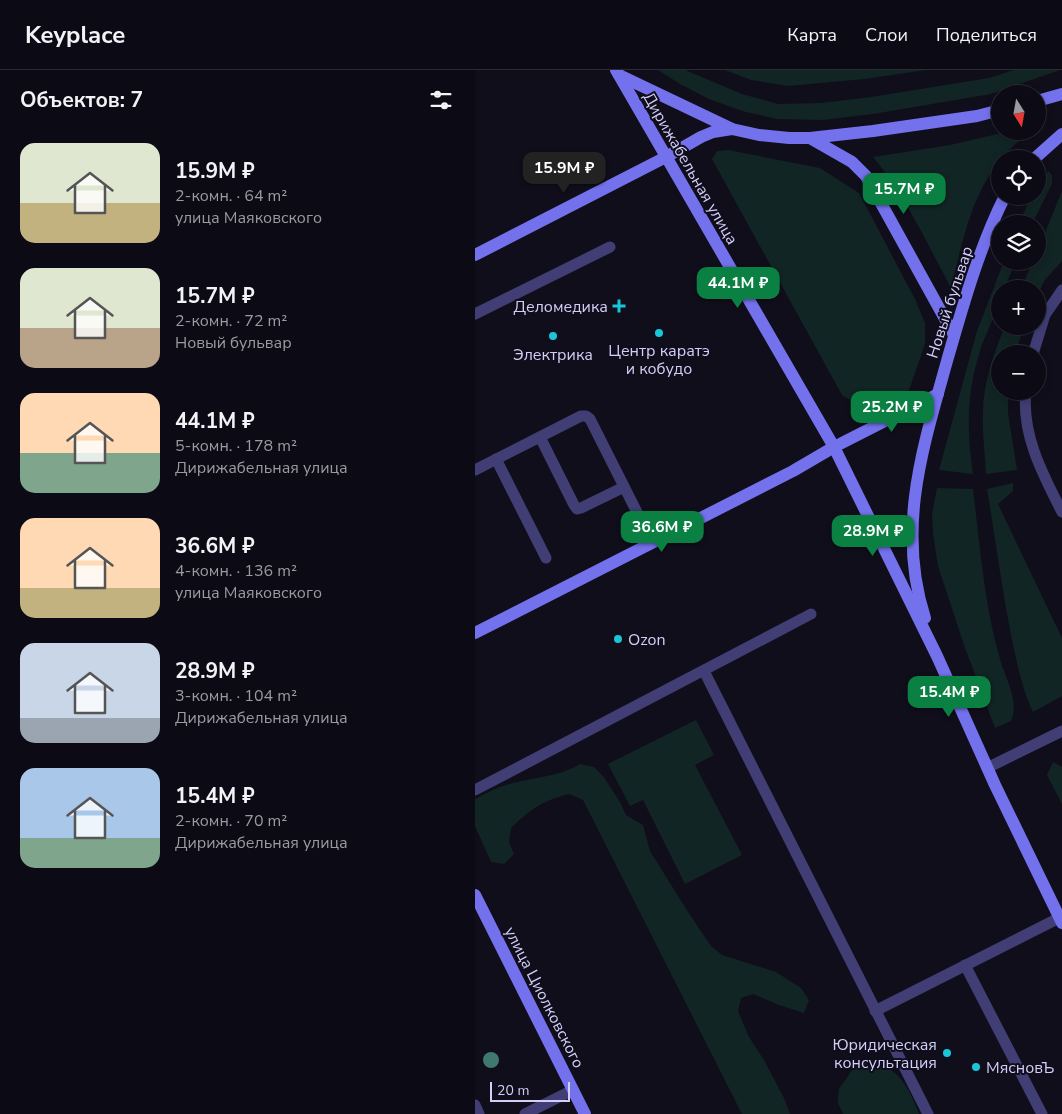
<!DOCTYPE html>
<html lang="ru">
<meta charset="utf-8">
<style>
:root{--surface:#0c0a14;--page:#1a1822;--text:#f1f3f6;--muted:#9a9aa0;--line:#2c2b34;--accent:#0b8043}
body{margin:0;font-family:"Nunito Sans",sans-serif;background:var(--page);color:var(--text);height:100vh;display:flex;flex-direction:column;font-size:19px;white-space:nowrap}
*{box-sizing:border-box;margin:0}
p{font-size:16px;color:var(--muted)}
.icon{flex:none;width:28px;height:28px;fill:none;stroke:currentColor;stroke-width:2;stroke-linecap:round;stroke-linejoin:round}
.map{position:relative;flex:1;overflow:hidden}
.side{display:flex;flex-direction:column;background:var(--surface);width:475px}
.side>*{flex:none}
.needle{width:32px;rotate:169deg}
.buttons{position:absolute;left:516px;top:15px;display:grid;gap:10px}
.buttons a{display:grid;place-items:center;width:55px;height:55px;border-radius:50%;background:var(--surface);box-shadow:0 2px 8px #0003,0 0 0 1px var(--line);font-size:25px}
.scale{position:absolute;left:15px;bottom:12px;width:80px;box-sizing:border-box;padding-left:5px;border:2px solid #d3cef9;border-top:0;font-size:14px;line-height:18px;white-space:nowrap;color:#d3cef9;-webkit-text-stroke:4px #100e1b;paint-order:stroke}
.price{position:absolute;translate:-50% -42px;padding:0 11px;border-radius:10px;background:var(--accent);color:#fff;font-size:16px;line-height:32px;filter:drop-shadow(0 1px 2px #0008)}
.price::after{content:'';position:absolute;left:50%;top:30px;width:15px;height:11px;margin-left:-8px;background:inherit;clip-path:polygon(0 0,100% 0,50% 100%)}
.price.on{background:#222;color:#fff}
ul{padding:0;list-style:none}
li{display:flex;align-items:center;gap:15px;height:125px;padding:0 20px}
li span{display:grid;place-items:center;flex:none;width:140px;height:100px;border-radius:15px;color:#555}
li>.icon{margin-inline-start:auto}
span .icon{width:60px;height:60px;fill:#fffc;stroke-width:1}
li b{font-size:21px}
h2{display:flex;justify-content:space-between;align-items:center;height:60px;padding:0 20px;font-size:21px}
header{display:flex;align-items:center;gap:30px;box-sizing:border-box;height:70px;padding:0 25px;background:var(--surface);border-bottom:1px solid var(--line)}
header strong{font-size:24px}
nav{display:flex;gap:28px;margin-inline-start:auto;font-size:18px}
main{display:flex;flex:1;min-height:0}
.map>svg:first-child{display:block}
.green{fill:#112524}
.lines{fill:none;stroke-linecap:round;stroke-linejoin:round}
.lane{stroke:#403e75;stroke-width:11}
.secondary{stroke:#7471ed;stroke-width:12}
.tree{fill:#3e786f}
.poi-dot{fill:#1bc5d8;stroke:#100e1b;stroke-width:2}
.labels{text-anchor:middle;stroke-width:4;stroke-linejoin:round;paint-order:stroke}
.street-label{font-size:16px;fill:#d3cef9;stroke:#100e1b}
.poi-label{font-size:16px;fill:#d3cef9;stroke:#100e1b;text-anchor:end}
</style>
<header>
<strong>Keyplace</strong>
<nav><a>Карта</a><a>Слои</a><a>Поделиться</a></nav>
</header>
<main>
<section class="side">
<h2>Объектов: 7<svg class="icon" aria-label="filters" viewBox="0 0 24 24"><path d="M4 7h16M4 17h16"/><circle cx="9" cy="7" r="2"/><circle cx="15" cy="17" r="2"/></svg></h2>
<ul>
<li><span style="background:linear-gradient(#dfe7d0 60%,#c2b280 0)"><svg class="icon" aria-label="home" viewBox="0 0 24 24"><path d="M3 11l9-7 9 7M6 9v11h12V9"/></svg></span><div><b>15.9M ₽</b><p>2-комн. · 64 m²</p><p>улица Маяковского</p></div></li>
<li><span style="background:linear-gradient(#dfe7d0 60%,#b9a48a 0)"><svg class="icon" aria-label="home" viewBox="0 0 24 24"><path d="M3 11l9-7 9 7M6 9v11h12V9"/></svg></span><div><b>15.7M ₽</b><p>2-комн. · 72 m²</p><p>Новый бульвар</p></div></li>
<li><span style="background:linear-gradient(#ffd9b3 60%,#7fa58c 0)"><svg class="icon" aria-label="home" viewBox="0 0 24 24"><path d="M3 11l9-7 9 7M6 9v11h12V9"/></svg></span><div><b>44.1M ₽</b><p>5-комн. · 178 m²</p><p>Дирижабельная улица</p></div></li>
<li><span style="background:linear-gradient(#ffd9b3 70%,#c2b280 0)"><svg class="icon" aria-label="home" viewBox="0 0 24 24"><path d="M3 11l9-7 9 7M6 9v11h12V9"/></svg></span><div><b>36.6M ₽</b><p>4-комн. · 136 m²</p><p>улица Маяковского</p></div></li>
<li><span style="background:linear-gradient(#c9d6e8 75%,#9aa5b1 0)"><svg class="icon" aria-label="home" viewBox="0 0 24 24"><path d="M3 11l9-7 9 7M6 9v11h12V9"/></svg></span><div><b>28.9M ₽</b><p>3-комн. · 104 m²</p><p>Дирижабельная улица</p></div></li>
<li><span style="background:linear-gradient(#a9c7e8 70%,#7fa58c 0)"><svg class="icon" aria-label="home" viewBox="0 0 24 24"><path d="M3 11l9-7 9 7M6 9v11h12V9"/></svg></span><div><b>15.4M ₽</b><p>2-комн. · 70 m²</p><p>Дирижабельная улица</p></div></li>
</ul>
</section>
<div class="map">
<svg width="587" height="1044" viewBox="0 0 587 1044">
<rect width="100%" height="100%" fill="#100e1b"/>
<g class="green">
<path d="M183 0H210L267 24 303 34 346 33 396 27 514 8 539 0H585L516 24 398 44 347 50 302 49 267 41 234 29 205 14Z"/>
<path d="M250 0H451L389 9 313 16 276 10Z"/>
<path d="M535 61H556C500 103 492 154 476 218 452 173 431 127 398 87L475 75Z"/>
<path d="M253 80 345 98 384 123 441 231 450 253V274L434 320 422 330 403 337 384 335 367 325 237 89 242 81Z"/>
<path d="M574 101 577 106V114L557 154H544L556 126H562L563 116Z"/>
<path d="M587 121V191L569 211 563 224 562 219H546L558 191H562L563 180Z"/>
<path d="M529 191H541L529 219H525C525 240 511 261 505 281 491 326 492 358 498 404L464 400 502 261Z"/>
<path d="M530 256H549L540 284H525V321H533V343L542 400 511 404C510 383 507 362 508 342 508 313 519 283 530 256Z"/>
<path d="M538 413V421L523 434 587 568V626L558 642C546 617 541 588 535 560 526 513 520 466 512 419Z"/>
<path d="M462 418 498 419C505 475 509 534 525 589 530 608 545 631 536 651L520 658 489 575 463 496 458 464 457 444Z"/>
<path d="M221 650 239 685 220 695 267 785 210 814 168 730 155 736 133 694Z"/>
<path d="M578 692 587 697V734L572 705Z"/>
<path d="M105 694 119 697 128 706 145 732 151 745 168 755 175 781 213 842 236 876 247 885 301 902 326 918 334 930 329 943 304 935 278 924 266 928 263 941 274 967 289 990 309 1028 315 1044H267L108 730 94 724C67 731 56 739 36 758L34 772 39 784 29 794 16 792 0 756V729C8 725 17 720 25 717 52 707 80 709 105 694Z"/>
<path d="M395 989C425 1000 433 1016 444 1044H368L363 1033 364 1019 382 993Z"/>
</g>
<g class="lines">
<g class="lane">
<path d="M0 244 135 177"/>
<path d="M558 284 570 245 587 220"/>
<path d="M551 321C546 364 568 405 587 442"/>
<path d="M65 367 99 435 102 439 106 438 149 417"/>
<path d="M21 389 71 488"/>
<path d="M0 400 106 346H111L115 349 177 472"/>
<path d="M229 601 453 1044"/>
<path d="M512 698 587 661"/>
<path d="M0 720 336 544"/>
<path d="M490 895 567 1044"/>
<path d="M400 941 584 848"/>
<path d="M0 1035 4 1044"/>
<path d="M50 1044 98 1020"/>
</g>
<g class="secondary">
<path d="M141 0 359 377 462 586 520 715 587 853"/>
<path d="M144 5 257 59 284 65 314 68H335L398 61 502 46 525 40"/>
<path d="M562 31 587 24"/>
<path d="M335 68 377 92 391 106 479 265"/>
<path d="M559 89 587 64"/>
<path d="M0 185 191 87 226 67 238 62 257 59"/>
<path d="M450 548C421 458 448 377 472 291 488 235 504 178 530 126"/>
<path d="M0 563 318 401 359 377 463 324"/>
<path d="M0 825 110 1044"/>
</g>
</g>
<circle class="tree" cx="16" cy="990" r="8"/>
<g class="poi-dot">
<path d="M141.5 228.5h5v5h5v5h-5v5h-5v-5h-5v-5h5z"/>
<circle cx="184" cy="263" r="5"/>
<circle cx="78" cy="266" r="5"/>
<circle cx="143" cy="569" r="5"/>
<circle cx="472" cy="983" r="5"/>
<circle cx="501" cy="997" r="5"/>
</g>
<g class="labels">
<g class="street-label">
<text transform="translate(216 98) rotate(60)" y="6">Дирижабельная улица</text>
<text transform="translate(474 232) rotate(-72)" y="6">Новый бульвар</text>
<text transform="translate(70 927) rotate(63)" y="6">улица Циолковского</text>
</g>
<g class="poi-label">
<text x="133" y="242">Деломедика</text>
<text x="184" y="286" text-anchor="middle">Центр каратэ<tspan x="184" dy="18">и кобудо</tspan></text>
<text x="78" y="290" text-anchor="middle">Электрика</text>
<text x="153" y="575" text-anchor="start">Ozon</text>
<text x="462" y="980">Юридическая<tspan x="462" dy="18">консультация</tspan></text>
<text x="511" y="1003" text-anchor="start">МясновЪ</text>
</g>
</g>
</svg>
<div class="buttons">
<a><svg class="needle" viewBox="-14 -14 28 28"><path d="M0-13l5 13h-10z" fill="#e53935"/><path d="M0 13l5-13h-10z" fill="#9a9aa0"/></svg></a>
<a><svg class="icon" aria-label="locate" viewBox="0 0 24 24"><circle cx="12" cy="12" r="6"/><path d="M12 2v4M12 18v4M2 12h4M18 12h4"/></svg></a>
<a><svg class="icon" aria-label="layers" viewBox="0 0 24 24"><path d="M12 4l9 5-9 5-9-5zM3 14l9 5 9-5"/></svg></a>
<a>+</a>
<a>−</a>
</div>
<div class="scale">20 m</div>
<b class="price on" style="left:89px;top:124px">15.9M ₽</b>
<b class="price" style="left:429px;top:145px">15.7M ₽</b>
<b class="price" style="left:263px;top:239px">44.1M ₽</b>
<b class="price" style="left:417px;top:363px">25.2M ₽</b>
<b class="price" style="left:187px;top:483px">36.6M ₽</b>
<b class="price" style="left:398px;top:487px">28.9M ₽</b>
<b class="price" style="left:474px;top:648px">15.4M ₽</b>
</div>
</main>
